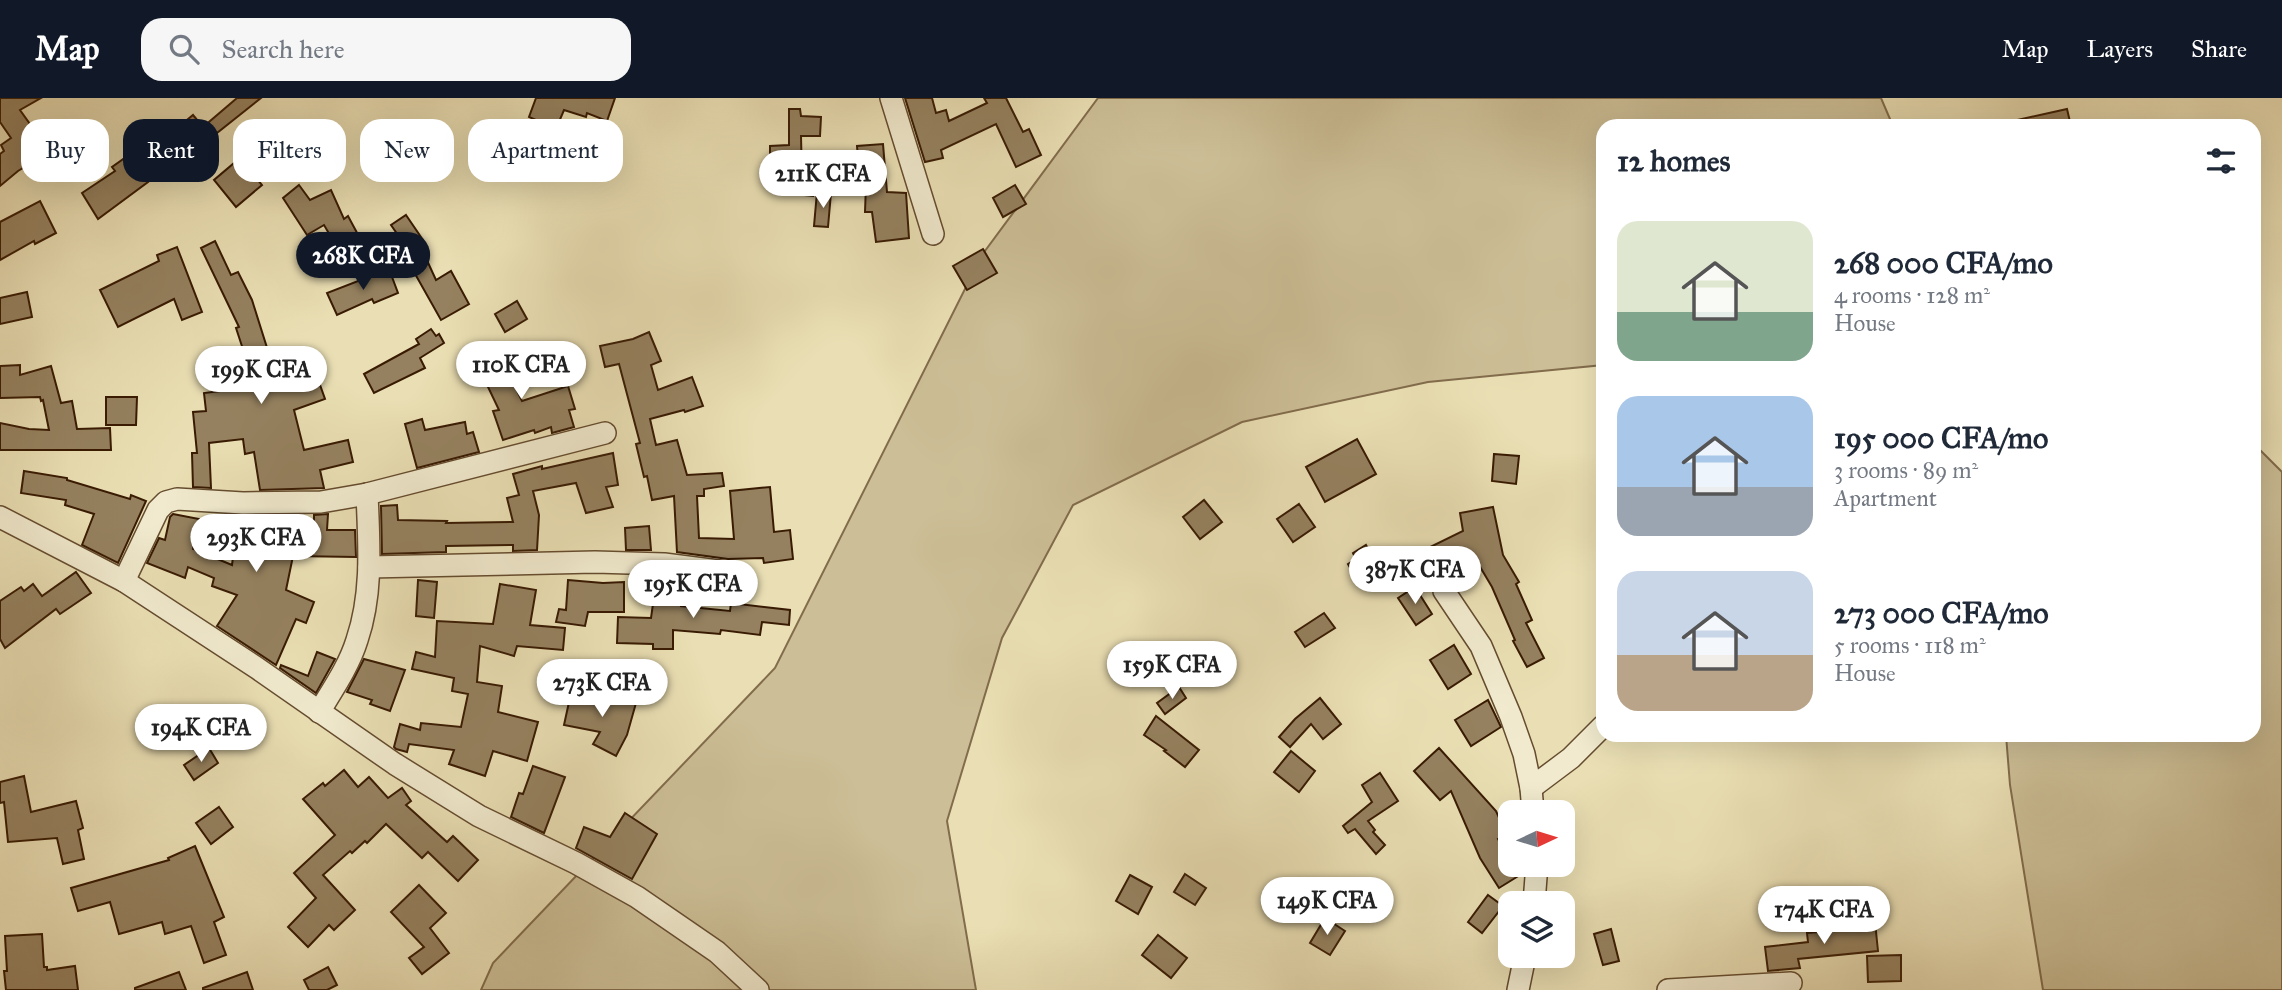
<!DOCTYPE html>
<meta charset="utf-8">
<style>
:root{--surface:#fff;--page:#f6f6f7;--text:#1f2937;--muted:#747a83;--accent:#111827}
body{margin:0;font-family:"IM FELL Great Primer",serif;background:var(--page);color:var(--text);height:100vh;display:flex;flex-direction:column;font-size:26px;white-space:nowrap}
*{box-sizing:border-box;margin:0}
p{font-size:23px;color:var(--muted)}
.icon{flex:none;width:38px;height:38px;fill:none;stroke:currentColor;stroke-width:2;stroke-linecap:round;stroke-linejoin:round}
.map{position:relative;flex:1;overflow:hidden}
.details{position:absolute;left:1596px;top:21px;width:665px;height:623px;display:flex;flex-direction:column;background:var(--surface);border-radius:21px;box-shadow:0 7px 28px #0002}
.details>*{flex:none}
.top-card{position:absolute;left:21px;top:21px;width:665px;height:63px;display:flex;gap:14px}
.needle{width:46px;rotate:86deg}
.tools{position:absolute;left:1498px;top:702px;display:grid;gap:14px}
.tools a{display:grid;place-items:center;width:77px;height:77px;border-radius:14px;background:var(--surface);box-shadow:0 7px 28px #0002;font-size:35px}
.price{position:absolute;translate:-50% -60px;padding:0 16px;border-radius:24px;background:#fff;color:#222;font-size:23px;line-height:46px;filter:drop-shadow(0 2px 4px #0008)}
.price::after{content:'';position:absolute;left:50%;top:42px;width:21px;height:16px;margin-left:-10px;background:inherit;clip-path:polygon(0 0,100% 0,50% 100%)}
.price.current{background:var(--accent);color:#fff}
ul{padding:0;list-style:none}
li{display:flex;align-items:center;gap:21px;height:175px;padding:0 21px}
li span{display:grid;place-items:center;flex:none;width:196px;height:140px;border-radius:21px;color:#555}
li>.icon{margin-inline-start:auto}
span .icon{width:84px;height:84px;fill:#fffc;stroke-width:1}
li b{font-size:30px}
h2{display:flex;justify-content:space-between;align-items:center;height:84px;padding:0 21px;font-size:30px}
.tag{padding:0 24px;border-radius:21px;background:var(--surface);box-shadow:0 7px 28px #0002;font-size:24px;line-height:63px}
.tag.current{background:var(--accent);color:#fff}
header{display:flex;align-items:center;gap:42px;box-sizing:border-box;height:98px;padding:0 35px;background:var(--accent);color:#fff}
header strong{font-size:33px}
nav{display:flex;gap:38px;margin-inline-start:auto;font-size:24px}
.search{width:490px;height:63px;background:var(--page);display:flex;align-items:center;gap:18px;box-sizing:border-box;padding:0 24px;border-radius:21px;color:var(--muted);font-size:26px}
.map>svg:first-child{display:block}
.green{fill:#ccbe96;stroke:#826c4c;stroke-width:2}
.building{fill:#95815f;stroke:#391b03;stroke-width:2}
.lines{fill:none;stroke-linecap:round;stroke-linejoin:round}
.minor-casing{stroke:#654c2f;stroke-width:24}
.minor{stroke:#f1eace;stroke-width:21}
</style>
<header>
<strong>Map</strong>
<div class="search"><svg class="icon" aria-label="search" viewBox="0 0 24 24"><circle cx="10" cy="10" r="6"/><path d="M15 15l6 6"/></svg>Search here</div>
<nav><a>Map</a><a>Layers</a><a>Share</a></nav>
</header>
<div class="map">
<svg width="2282" height="892" viewBox="0 0 2282 892">
<rect width="100%" height="100%" fill="#eadfb4"/>
<filter id="stains"><feTurbulence type="fractalNoise" baseFrequency=".00286" numOctaves="4"/><feColorMatrix values="0 0 0 0 .2 0 0 0 0 .09 0 0 0 0 .02 0 0 0 .5 -.17"/></filter>
<radialGradient id="worn" r=".72"><stop offset=".6" stop-color="#630" stop-opacity="0"/><stop offset="1" stop-color="#630" stop-opacity=".3"/></radialGradient>
<g class="green">
<path d="M1098 0H1881L1893 28H1603V267L1428 284 1242 324 1073 407 1002 540 947 723 976 892H481L493 865 775 570 982 157Z"/>
<path d="M2254 346 2282 374V892H2043L2010 687 2006 637H2254Z"/>
</g>
<g class="building">
<path d="M0 0H41L20 12 50 54 18 73 0 88V56L4 53 1 47 11 40 0 24Z"/>
<path d="M237 0H261L193 54 175 32 193 17 203 29Z"/>
<path d="M536 0H615L607 23 587 15 586 19 564 12 556 31 529 19Z"/>
<path d="M905 0H932L936 15 946 12 949 23 987 5 984 0H1006L1023 34 1029 31 1041 57 1016 69 996 26 941 52 943 60 925 64Z"/>
<path d="M789 11H800L801 18 821 19 820 38H801L802 82 814 83 813 98 785 95 787 73 770 74V48L789 47Z"/>
<path d="M2067 11 2071 28H2017V22Z"/>
<path d="M71 27 87 52 65 67 49 42Z"/>
<path d="M883 46 887 94 906 95 909 140 876 144 872 114H865L866 86H860L857 48Z"/>
<path d="M129 57 148 84 98 121 82 95 115 73 112 69Z"/>
<path d="M240 60 262 87 236 109 214 82Z"/>
<path d="M299 87 310 102 331 92 344 121 348 118 362 144 341 156 324 127 307 137 283 100Z"/>
<path d="M1015 87 1026 106 1003 119 993 100Z"/>
<path d="M817 94 831 95 828 129 814 128Z"/>
<path d="M40 103 56 135 35 146 34 143 0 162V124Z"/>
<path d="M406 117 423 142 419 145 436 182 451 173 469 206 441 222 405 158 411 156 391 127Z"/>
<path d="M215 143 231 177 238 174 252 202 269 256 273 255 284 284 315 273 325 301 294 312 304 352 348 342 353 364 320 372 324 390 260 392 254 354 245 356 243 341 209 345 211 390 193 389 192 355H197L193 314 206 313 204 295 228 292V289L254 285 236 230 239 229 201 150Z"/>
<path d="M177 149 202 214 182 222 174 201 118 229 100 192 159 163 157 157Z"/>
<path d="M983 151 997 175 967 192 953 168Z"/>
<path d="M389 171 398 195 374 205 372 201 337 217 327 195Z"/>
<path d="M27 194 32 219 0 226V200Z"/>
<path d="M517 203 527 221 505 234 495 216Z"/>
<path d="M431 231 436 238 439 236 444 245 420 260 425 270 374 295 364 276 419 246 416 241Z"/>
<path d="M649 234 661 263 651 267 658 292 692 279 703 308 685 314 684 312 650 321 656 347 677 342 687 377 722 375 724 388 704 391V398H697L699 440 734 441 730 393 770 389 774 434 790 432 793 461 764 465 763 460 728 461 677 454 674 398 652 402 647 378 644 379 636 346 640 345 619 266 605 269 600 248 633 241Z"/>
<path d="M486 248 500 272 506 270 522 303 568 288 575 311 569 312 574 329 552 335 551 329 535 335 534 332 503 342 493 313 499 312 480 272 471 276 463 262Z"/>
<path d="M20 267V277L51 268 61 305 72 303 77 331 110 330 111 352H0V325L29 331 49 332 43 302 41 303 40 299 0 300V268Z"/>
<path d="M106 299H137L136 327H106Z"/>
<path d="M422 321 425 332 465 324 467 336 473 334 479 354 417 370 405 326Z"/>
<path d="M1357 341 1376 376 1325 404 1306 369Z"/>
<path d="M613 355 618 387 606 389 613 409 586 415 576 385 533 393 539 417 537 452 513 453V447L446 448V454L382 456 381 408 397 407 398 422 447 423 446 425 513 424 507 400 519 397 513 376 542 368V371Z"/>
<path d="M1494 356 1519 358 1516 386 1492 383Z"/>
<path d="M24 373 67 380V382L130 401 131 397 146 403 118 465 82 447 94 416 65 407 66 402 21 395Z"/>
<path d="M1204 402 1222 424 1200 441 1183 419Z"/>
<path d="M1299 406 1315 429 1293 444 1277 421Z"/>
<path d="M1493 409 1503 457 1519 484 1516 486 1532 522 1526 525 1544 560 1527 569 1513 543 1515 542 1492 489 1473 457 1431 478 1420 454 1463 433 1460 415Z"/>
<path d="M173 416 199 421 193 451 232 467 237 428 314 425V417L328 416 327 432H355L356 459 293 458 286 492 314 504 306 525 296 521 276 567 217 528 237 497 212 488 214 480 188 469 185 480 147 465 159 440 165 442 170 419Z"/>
<path d="M649 428 651 452H626L625 430Z"/>
<path d="M1366 447 1378 467 1356 480 1348 466 1356 461 1353 455Z"/>
<path d="M76 474 91 495 60 516 56 511 5 550 0 541V503L21 489 24 493 33 486 42 498Z"/>
<path d="M418 482 437 484 434 520 416 518Z"/>
<path d="M568 482 603 485 624 484V514H588L585 528 556 524 559 511 566 512Z"/>
<path d="M656 485 683 488 681 508 730 513 731 505 790 512 789 527 762 524 760 537 721 532 720 536 673 532V551H653V546L617 545 618 519 651 520Z"/>
<path d="M500 486 536 492 530 527 565 530 563 552 517 548 514 558 480 548 477 584 502 588 498 614 538 624 527 663 493 653 485 678 449 666 454 652 409 646 407 654 396 651 394 649 400 626 420 632 421 625 461 629 468 596 452 593 454 580 412 571 416 554 435 559 437 523 493 526Z"/>
<path d="M1415 489 1432 516 1416 527 1398 500Z"/>
<path d="M1324 515 1335 530 1305 549 1295 534Z"/>
<path d="M1454 547 1471 576 1448 591 1430 562Z"/>
<path d="M317 554 335 561 316 595 280 570 281 567 308 578Z"/>
<path d="M364 561 405 572 390 613 370 606 372 602 347 594Z"/>
<path d="M1179 589 1186 600 1165 616 1157 605Z"/>
<path d="M571 595 607 602 609 596 636 605 627 637 616 658 593 646 600 634 564 627Z"/>
<path d="M1320 600 1341 626 1323 641 1311 626 1290 649 1279 639 1295 621Z"/>
<path d="M1488 602 1501 629 1471 648 1455 622Z"/>
<path d="M1156 618 1199 652 1185 669 1164 653 1166 652 1144 637Z"/>
<path d="M209 650 218 665 194 682 184 667Z"/>
<path d="M1439 650 1496 713 1502 726 1506 738 1498 741 1510 761V766H1514L1520 777 1499 790 1480 760 1451 693 1440 702 1414 673Z"/>
<path d="M1291 653 1315 673 1299 694 1274 674Z"/>
<path d="M533 668 565 679 544 735 511 719 519 695 523 696Z"/>
<path d="M344 672 358 689 369 679 388 700 402 690 411 703 406 707 447 744 453 738 478 762 458 783 428 754 422 760 386 726 367 745 365 743 352 755 350 753 323 777 355 812 334 832 329 827 308 849 288 829 316 800 294 775 335 737 303 701 323 685 325 688Z"/>
<path d="M1380 675 1398 703 1368 723 1375 732 1373 734 1385 747 1376 756 1355 731 1348 735 1343 728 1372 704 1362 687Z"/>
<path d="M24 678 31 714 76 703 83 730 78 732 84 761 63 766 57 740 8 744 4 704 0 705V684Z"/>
<path d="M219 709 233 729 211 746 196 725Z"/>
<path d="M625 715 657 736 632 781 576 750 584 729 610 739Z"/>
<path d="M195 748 224 819 214 824 226 857 204 865 191 828 165 836 162 824 119 836 110 804 78 813 71 790 169 762 168 760Z"/>
<path d="M1185 776 1206 790 1195 807 1174 794Z"/>
<path d="M1130 777 1152 789 1138 816 1116 803Z"/>
<path d="M419 787 446 815 430 830 449 855 422 876 409 860 424 849 391 814Z"/>
<path d="M1488 797 1503 808 1482 835 1468 824Z"/>
<path d="M1325 820 1345 833 1330 857 1310 845Z"/>
<path d="M1875 824 1878 853 1798 861 1800 870 1768 873 1765 849 1808 844 1807 835 1841 832 1840 827Z"/>
<path d="M1611 831 1619 863 1603 867 1594 836Z"/>
<path d="M42 836 44 869H47V872L75 868 78 892H6L4 873H7L5 838Z"/>
<path d="M1158 837 1187 860 1171 880 1142 857Z"/>
<path d="M1901 857V883L1868 884 1867 858Z"/>
<path d="M328 869 337 887 327 892H309L304 882Z"/>
<path d="M179 874 186 892H135V890Z"/>
<path d="M247 874 253 892H203V890Z"/>
</g>
<g class="lines">
<defs>
<g id="minor">
<path d="M891 0 933 136"/>
<path d="M0 419 124 483 257 570 395 666 479 718 576 765 637 799 717 854 758 892"/>
<path d="M369 469 595 464 664 466 726 474"/>
<path d="M124 483 158 412 166 404 177 401 243 405 321 404 367 396 605 335"/>
<path d="M1444 493 1481 548 1511 619 1524 656 1531 690 1533 714"/>
<path d="M319 614C333 591 349 568 357 542 373 495 369 445 367 396"/>
<path d="M1531 690 1571 660 1603 628"/>
<path d="M1534 805 1537 766"/>
<path d="M1518 892 1525 858"/>
<path d="M1668 892 1791 885"/>
</g>
</defs>
<use href="#minor" class="minor-casing"/>
<use href="#minor" class="minor"/>
</g>
<rect width="100%" height="100%" filter="url(#stains)"/>
<rect width="100%" height="100%" fill="url(#worn)"/>
</svg>
<div class="tools">
<a><svg class="needle" viewBox="-14 -14 28 28"><path d="M0-13l5 13h-10z" fill="#e53935"/><path d="M0 13l5-13h-10z" fill="#747a83"/></svg></a>
<a><svg class="icon" aria-label="layers" viewBox="0 0 24 24"><path d="M12 4l9 5-9 5-9-5zM3 14l9 5 9-5"/></svg></a>
</div>
<b class="price" style="left:823px;top:112px">211K CFA</b>
<b class="price current" style="left:363px;top:194px">268K CFA</b>
<b class="price" style="left:521px;top:303px">110K CFA</b>
<b class="price" style="left:261px;top:308px">199K CFA</b>
<b class="price" style="left:256px;top:476px">293K CFA</b>
<b class="price" style="left:1415px;top:508px">387K CFA</b>
<b class="price" style="left:693px;top:522px">195K CFA</b>
<b class="price" style="left:1172px;top:603px">159K CFA</b>
<b class="price" style="left:602px;top:621px">273K CFA</b>
<b class="price" style="left:201px;top:666px">194K CFA</b>
<b class="price" style="left:1327px;top:839px">149K CFA</b>
<b class="price" style="left:1824px;top:848px">174K CFA</b>
<div class="top-card">
<a class="tag">Buy</a>
<a class="tag current">Rent</a>
<a class="tag">Filters</a>
<a class="tag">New</a>
<a class="tag">Apartment</a>
</div>
<section class="details">
<h2>12 homes<svg class="icon" aria-label="filters" viewBox="0 0 24 24"><path d="M4 7h16M4 17h16"/><circle cx="9" cy="7" r="2"/><circle cx="15" cy="17" r="2"/></svg></h2>
<ul>
<li><span style="background:linear-gradient(#dfe7d0 65%,#7fa58c 0)"><svg class="icon" aria-label="home" viewBox="0 0 24 24"><path d="M3 11l9-7 9 7M6 9v11h12V9"/></svg></span><div><b>268 000 CFA/mo</b><p>4 rooms · 128 m²</p><p>House</p></div></li>
<li><span style="background:linear-gradient(#a9c7e8 65%,#9aa5b1 0)"><svg class="icon" aria-label="home" viewBox="0 0 24 24"><path d="M3 11l9-7 9 7M6 9v11h12V9"/></svg></span><div><b>195 000 CFA/mo</b><p>3 rooms · 89 m²</p><p>Apartment</p></div></li>
<li><span style="background:linear-gradient(#c9d6e8 60%,#b9a48a 0)"><svg class="icon" aria-label="home" viewBox="0 0 24 24"><path d="M3 11l9-7 9 7M6 9v11h12V9"/></svg></span><div><b>273 000 CFA/mo</b><p>5 rooms · 118 m²</p><p>House</p></div></li>
</ul>
</section>
</div>
